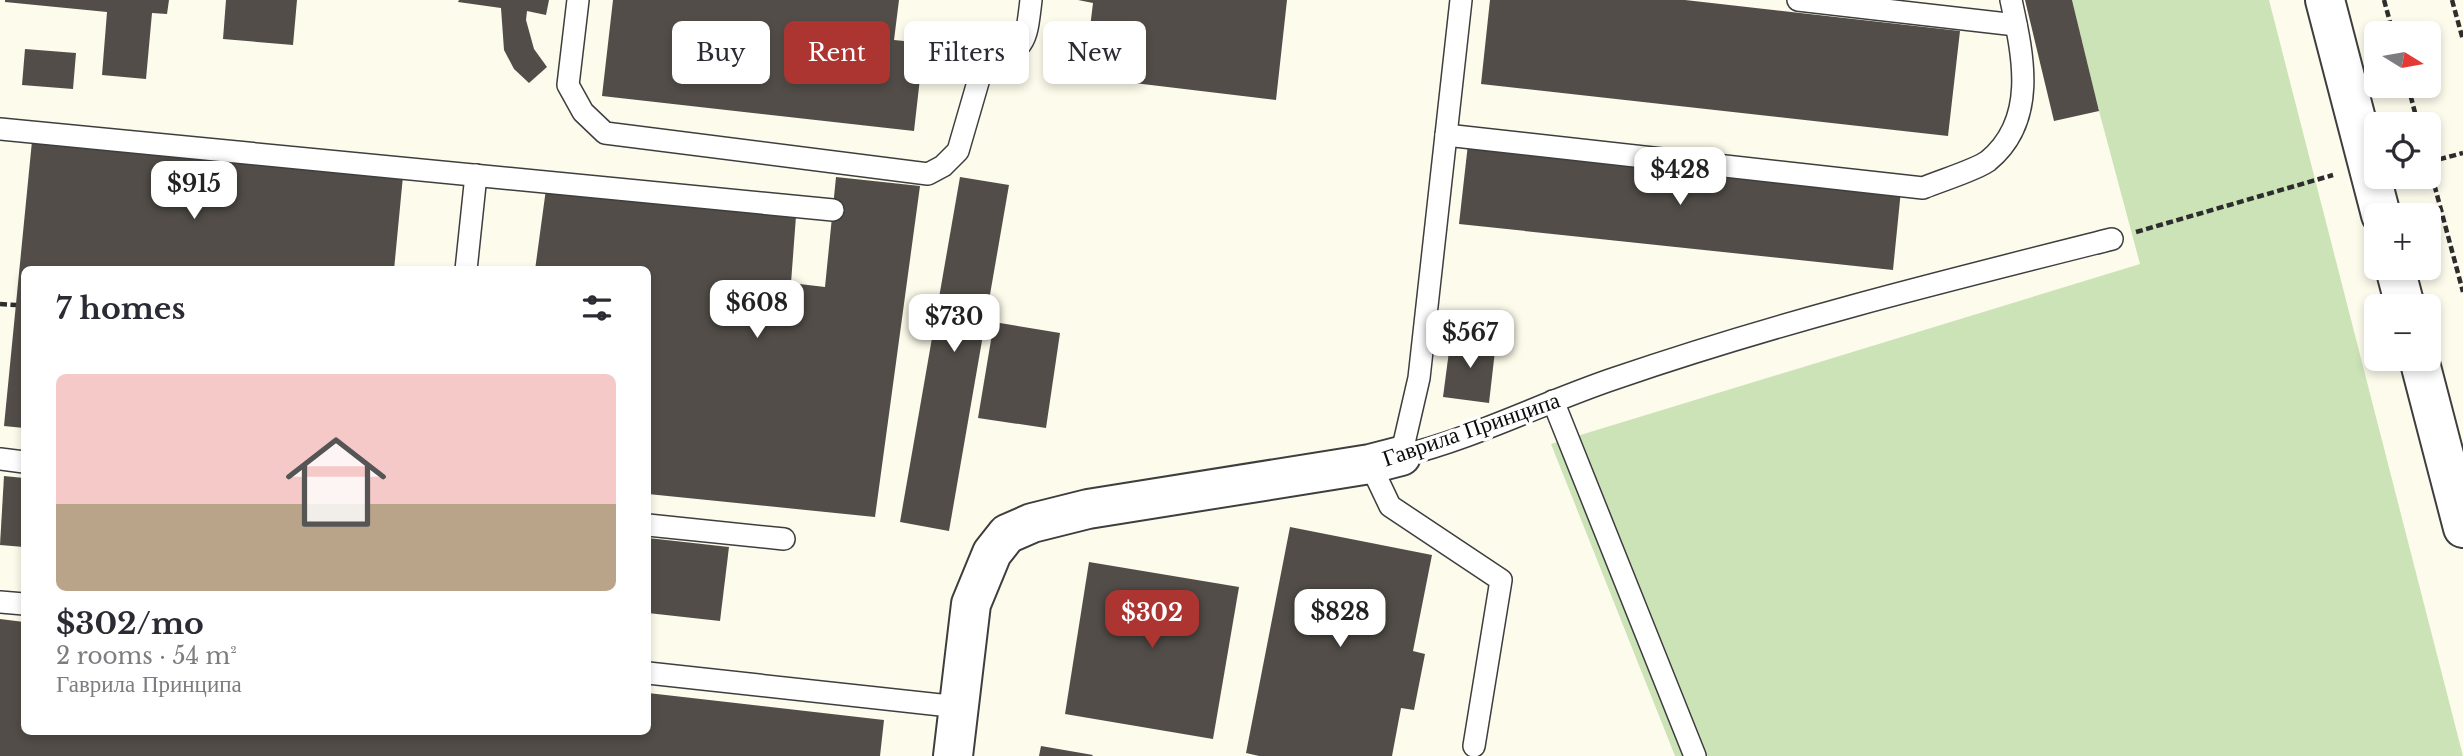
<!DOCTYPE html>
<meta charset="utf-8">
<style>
:root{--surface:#fff;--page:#f2f2f3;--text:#2b2b33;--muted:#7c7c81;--line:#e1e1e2;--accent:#ac3532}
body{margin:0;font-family:"Libre Baskerville",serif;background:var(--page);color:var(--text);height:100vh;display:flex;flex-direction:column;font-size:26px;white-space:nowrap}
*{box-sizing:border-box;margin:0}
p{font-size:23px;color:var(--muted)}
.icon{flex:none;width:38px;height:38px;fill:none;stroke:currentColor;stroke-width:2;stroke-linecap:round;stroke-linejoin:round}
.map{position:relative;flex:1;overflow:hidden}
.drawer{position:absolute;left:21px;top:266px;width:630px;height:469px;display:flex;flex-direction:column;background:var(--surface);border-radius:10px;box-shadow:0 4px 10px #0003}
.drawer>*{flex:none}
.top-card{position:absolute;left:672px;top:21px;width:665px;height:63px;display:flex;gap:14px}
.needle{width:46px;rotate:101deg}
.controls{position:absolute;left:2364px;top:21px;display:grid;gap:14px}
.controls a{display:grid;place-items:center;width:77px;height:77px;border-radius:10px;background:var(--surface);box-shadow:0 4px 10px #0003;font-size:35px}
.price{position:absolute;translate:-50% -60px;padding:0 16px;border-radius:14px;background:#fff;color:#222;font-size:23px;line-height:46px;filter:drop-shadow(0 2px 4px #0008)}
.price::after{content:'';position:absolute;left:50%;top:42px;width:21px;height:16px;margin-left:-10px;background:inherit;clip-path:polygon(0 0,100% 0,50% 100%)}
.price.active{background:var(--accent);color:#fff}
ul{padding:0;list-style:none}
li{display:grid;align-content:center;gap:14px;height:371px;padding:0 35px}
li+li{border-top:2px solid var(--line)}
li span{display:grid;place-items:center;height:217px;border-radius:10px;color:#555}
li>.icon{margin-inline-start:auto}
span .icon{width:126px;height:126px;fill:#fffc;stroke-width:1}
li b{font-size:30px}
h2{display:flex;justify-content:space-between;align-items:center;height:84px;padding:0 35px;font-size:30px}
.chip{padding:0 24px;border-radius:10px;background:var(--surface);box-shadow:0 4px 10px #0003;font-size:24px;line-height:63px}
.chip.active{background:var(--accent);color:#fff}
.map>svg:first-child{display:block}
.green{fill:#cce3b8}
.building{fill:#524d48}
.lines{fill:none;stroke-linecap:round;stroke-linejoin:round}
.service-casing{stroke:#3e3e3e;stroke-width:24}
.minor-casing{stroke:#3e3e3e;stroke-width:42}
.path{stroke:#2d2d2d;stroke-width:4.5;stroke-dasharray:7 3.5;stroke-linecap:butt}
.service{stroke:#fff;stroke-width:21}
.minor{stroke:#fff;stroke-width:38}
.labels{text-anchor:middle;stroke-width:7;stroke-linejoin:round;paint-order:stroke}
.street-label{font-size:23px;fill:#0b0b0b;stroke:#fff}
</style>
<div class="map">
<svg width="2463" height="756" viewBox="0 0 2463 756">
<rect width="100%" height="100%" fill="#fdfbeb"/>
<path class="green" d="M2072 0H2269L2463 756H1675L1551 444 2140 264 2099 111Z"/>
<g class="building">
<path d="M5 0H169L167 14 152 13 146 79 102 75 107 12 5 2Z"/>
<path d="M226 0H297L293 45 223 39Z"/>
<path d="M459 0H549L546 15 527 11 526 20 534 49 547 67 529 83 514 69 504 50 501 8 458 2Z"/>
<path d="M613 0H899L894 40 924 43 914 131 602 96Z"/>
<path d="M1078 0H1287L1276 100 1084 77 1093 3Z"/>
<path d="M1490 0H1685L1960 31 1948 136 1481 84Z"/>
<path d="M2025 0H2072L2099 111 2054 121Z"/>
<path d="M25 49 76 53 73 89 22 85Z"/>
<path d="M32 141 403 176 394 270H24V428L4 426Z"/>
<path d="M1468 144 1901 190 1893 270 1459 224Z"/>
<path d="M836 177 920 186 875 517 648 494V270H535L546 189 796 216 791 283 825 287Z"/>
<path d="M960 177 1009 185 949 531 900 522Z"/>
<path d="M994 322 1060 333 1046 428 978 418Z"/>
<path d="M1451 336 1496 342 1489 403 1443 397Z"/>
<path d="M4 476 24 478V547L0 545Z"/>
<path d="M1290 527 1432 555 1413 651 1425 654 1414 710 1401 708 1392 756H1259L1246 753Z"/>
<path d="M648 538 729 547 720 621 648 613Z"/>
<path d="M1089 562 1239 587 1213 739 1065 714Z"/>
<path d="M0 619 24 622V732H648V693L884 720 880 756H0Z"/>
<path d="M1041 746 1093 755 1092 756H1039Z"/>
</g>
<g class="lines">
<defs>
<g id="service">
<path d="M578 0 568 85 583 112 605 133 928 174 943 166 958 151 983 65C1026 49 1026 44 1031 0"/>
<path d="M1461 0 1419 378 1401 456C1475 438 1544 402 1616 378 1779 322 1945 281 2112 239"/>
<path d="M1798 0 2016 25"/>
<path d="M0 129 833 210"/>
<path d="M1446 135 1923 188C1939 181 1976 170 1988 161 2038 120 2023 55 2011 0"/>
<path d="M466 270 476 175"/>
<path d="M1553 401 1695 756"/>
<path d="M0 459 24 462"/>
<path d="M1370 464 1390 506 1501 580 1474 746"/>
<path d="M648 525 784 539"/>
<path d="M0 602 24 604"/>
<path d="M648 673 959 707"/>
</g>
<g id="minor">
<path d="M2325 0 2381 215"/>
<path d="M2395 268 2405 306"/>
<path d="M2419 359 2463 528"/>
<path d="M953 756 971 604 992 553 1007 534 1032 523 1088 509 1370 464 1401 456"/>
</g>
</defs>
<use href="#service" class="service-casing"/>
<use href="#minor" class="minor-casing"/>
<g class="path">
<path d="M2384 0 2393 33"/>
<path d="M2452 0 2463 40"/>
<path d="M2408 86 2418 124"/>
<path d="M2429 162 2463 153"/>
<path d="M2429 165 2463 292"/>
<path d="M2136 232 2333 175"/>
<path d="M0 304 16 305"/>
</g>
<use href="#service" class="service"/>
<use href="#minor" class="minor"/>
</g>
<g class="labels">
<g class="street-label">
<text transform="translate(1471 429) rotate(-19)" y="8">Гаврила Принципа</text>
</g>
</g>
</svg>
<div class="controls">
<a><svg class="needle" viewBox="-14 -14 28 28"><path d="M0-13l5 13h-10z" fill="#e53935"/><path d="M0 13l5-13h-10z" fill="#7c7c81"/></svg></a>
<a><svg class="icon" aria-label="locate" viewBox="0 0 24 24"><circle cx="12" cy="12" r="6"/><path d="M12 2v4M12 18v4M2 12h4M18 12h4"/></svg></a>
<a>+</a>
<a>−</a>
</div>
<b class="price" style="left:1680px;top:207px">$428</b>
<b class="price" style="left:194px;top:221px">$915</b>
<b class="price" style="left:757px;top:340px">$608</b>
<b class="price" style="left:954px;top:354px">$730</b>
<b class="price" style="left:1470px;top:370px">$567</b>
<b class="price" style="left:1340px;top:649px">$828</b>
<b class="price active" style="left:1152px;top:650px">$302</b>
<div class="top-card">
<a class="chip">Buy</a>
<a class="chip active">Rent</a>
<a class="chip">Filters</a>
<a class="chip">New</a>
</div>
<section class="drawer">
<h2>7 homes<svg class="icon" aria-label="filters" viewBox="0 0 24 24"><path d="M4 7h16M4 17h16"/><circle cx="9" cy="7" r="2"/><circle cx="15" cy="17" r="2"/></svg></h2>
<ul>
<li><span style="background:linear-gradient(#f6c9c9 60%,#b9a48a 0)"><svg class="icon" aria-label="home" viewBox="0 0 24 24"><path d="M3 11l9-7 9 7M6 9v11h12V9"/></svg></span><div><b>$302/mo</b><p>2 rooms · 54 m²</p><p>Гаврила Принципа</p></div></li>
</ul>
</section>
</div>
